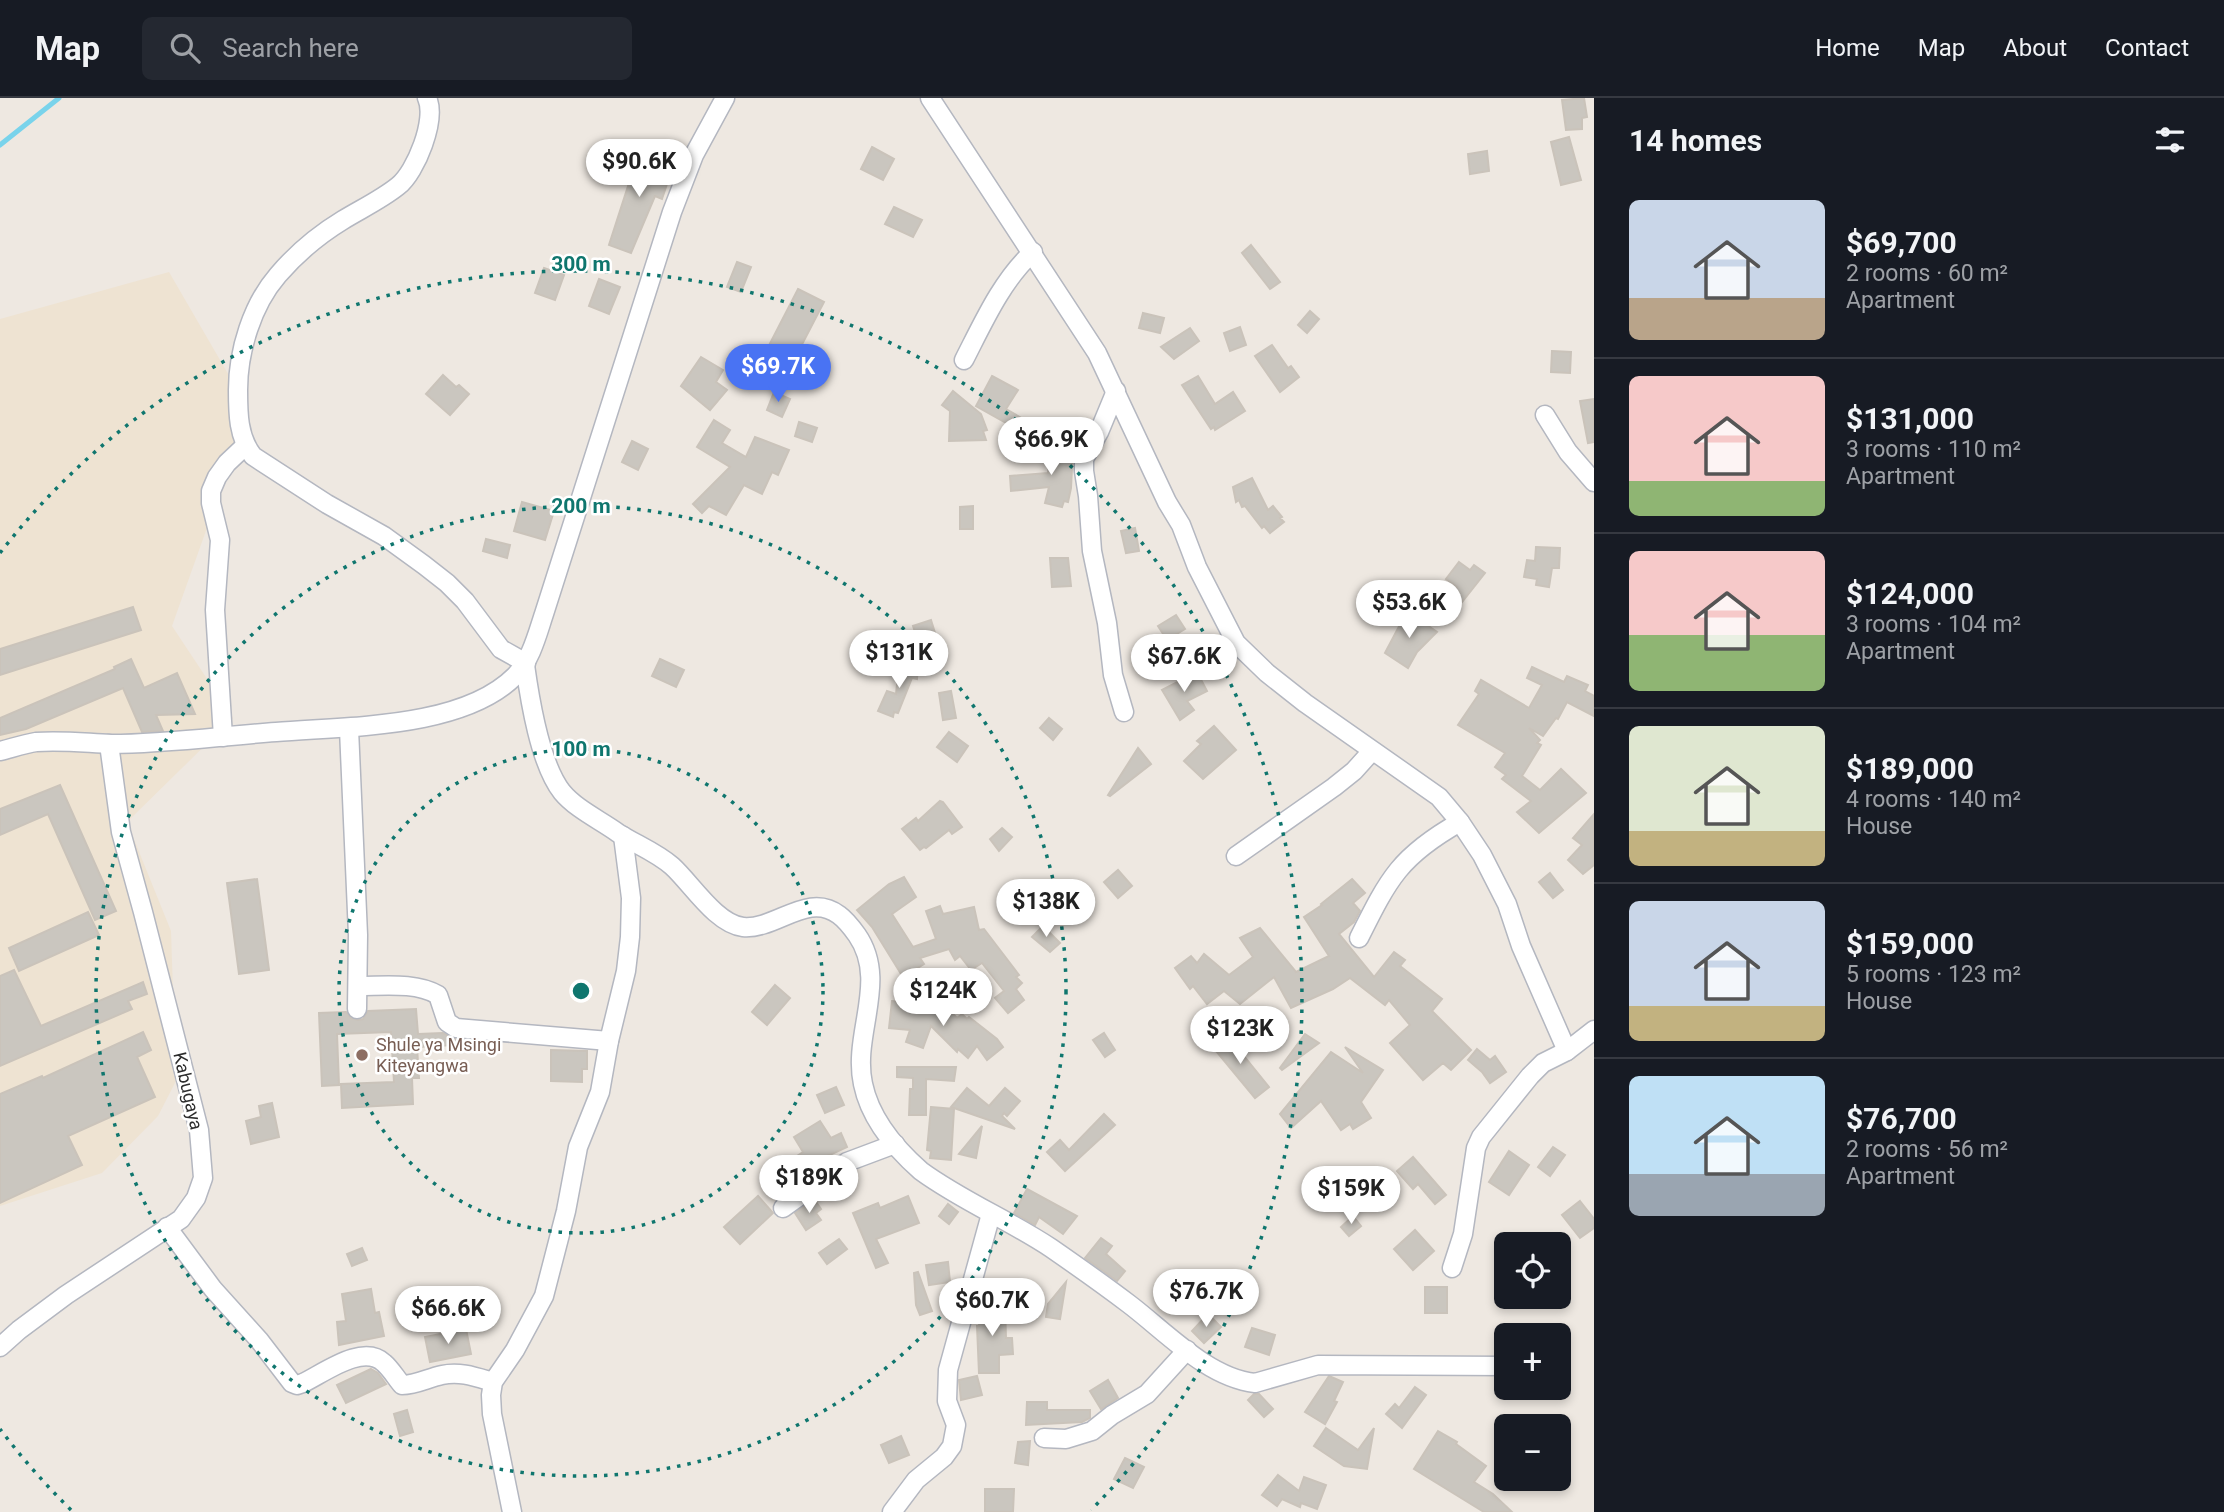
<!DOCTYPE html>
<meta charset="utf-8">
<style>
:root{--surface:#171b24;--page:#242831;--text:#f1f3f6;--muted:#9ea1a6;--line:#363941;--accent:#4973f3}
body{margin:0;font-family:Roboto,sans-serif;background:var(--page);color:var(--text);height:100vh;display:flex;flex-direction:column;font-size:26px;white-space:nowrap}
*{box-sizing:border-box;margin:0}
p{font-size:23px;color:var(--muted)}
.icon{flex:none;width:38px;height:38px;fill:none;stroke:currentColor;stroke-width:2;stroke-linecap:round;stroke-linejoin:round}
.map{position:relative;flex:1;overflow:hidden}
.panel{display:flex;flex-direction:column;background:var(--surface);width:630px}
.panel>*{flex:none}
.controls{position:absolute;left:1494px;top:1134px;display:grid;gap:14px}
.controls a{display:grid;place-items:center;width:77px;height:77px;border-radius:10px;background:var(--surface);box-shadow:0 4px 10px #0003;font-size:35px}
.price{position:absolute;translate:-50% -60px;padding:0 16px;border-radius:24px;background:#fff;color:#222;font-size:23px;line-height:46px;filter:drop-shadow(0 2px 4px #0008)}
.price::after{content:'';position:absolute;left:50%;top:42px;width:21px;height:16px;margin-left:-10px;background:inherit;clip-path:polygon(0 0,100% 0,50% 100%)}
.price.on{background:var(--accent);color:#fff}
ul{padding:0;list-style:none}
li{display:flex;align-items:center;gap:21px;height:175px;padding:0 35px}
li+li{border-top:2px solid var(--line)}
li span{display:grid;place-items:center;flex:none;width:196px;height:140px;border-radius:10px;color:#555}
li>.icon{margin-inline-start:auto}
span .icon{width:84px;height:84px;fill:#fffc;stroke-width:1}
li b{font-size:30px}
h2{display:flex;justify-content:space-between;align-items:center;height:84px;padding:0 35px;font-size:30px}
header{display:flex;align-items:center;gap:42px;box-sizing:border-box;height:98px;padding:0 35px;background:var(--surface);border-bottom:2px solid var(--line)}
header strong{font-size:33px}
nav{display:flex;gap:38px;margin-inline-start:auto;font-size:24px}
.search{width:490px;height:63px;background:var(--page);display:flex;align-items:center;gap:18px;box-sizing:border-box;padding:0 24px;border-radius:10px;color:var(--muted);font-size:26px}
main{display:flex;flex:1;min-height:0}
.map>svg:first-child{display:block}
.education{fill:#eee3d2}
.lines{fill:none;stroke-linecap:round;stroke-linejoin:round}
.stream{stroke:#79d3eb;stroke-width:5}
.building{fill:#cac6bf;stroke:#cac3ba;stroke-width:2}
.minor-casing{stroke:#b4b7c0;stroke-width:21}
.minor{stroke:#fff;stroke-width:18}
.ring{fill:none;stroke:#0f766e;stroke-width:3.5;stroke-dasharray:3.5 7}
.education-dot{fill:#8d6e63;stroke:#fff;stroke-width:2.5}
.labels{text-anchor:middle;stroke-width:5;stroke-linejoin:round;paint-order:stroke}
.education-label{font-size:18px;fill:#785e54;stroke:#fff;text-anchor:start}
.street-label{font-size:18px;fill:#2d2d2d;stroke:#fff}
.centre{fill:#0f766e;stroke:#fff;stroke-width:3.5}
.ring-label{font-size:21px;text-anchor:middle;font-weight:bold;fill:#0f766e;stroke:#fff;stroke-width:5;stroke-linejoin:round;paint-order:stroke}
</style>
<header>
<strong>Map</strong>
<div class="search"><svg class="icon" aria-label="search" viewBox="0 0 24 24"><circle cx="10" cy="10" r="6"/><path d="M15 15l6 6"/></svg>Search here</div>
<nav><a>Home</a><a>Map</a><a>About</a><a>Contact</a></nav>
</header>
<main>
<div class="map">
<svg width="1594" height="1414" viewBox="0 0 1594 1414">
<rect width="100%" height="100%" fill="#eee8e1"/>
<path class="education" d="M169 174 249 312 172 528 233 620 127 724 171 833 176 983 158 1018 102 1075 0 1108V221Z"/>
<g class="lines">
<path class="stream" d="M0 47 59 0"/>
</g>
<g class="building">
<path d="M1584 0 1587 19 1582 20V31L1566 32 1562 2Z"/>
<path d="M1569 39 1581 82 1561 87 1551 44Z"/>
<path d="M872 49 894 61 883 82 861 71Z"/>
<path d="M640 51 668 60 661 81 668 83 662 101 655 98 631 155 609 147Z"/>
<path d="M1487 53 1489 73 1470 76 1468 56Z"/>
<path d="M894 109 922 122 913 139 885 126Z"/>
<path d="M1251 147 1280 184 1270 191 1242 155Z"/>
<path d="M737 164 751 169 741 194 727 189Z"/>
<path d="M544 170 564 177 555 202 535 195Z"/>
<path d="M599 181 620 189 609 216 589 208Z"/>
<path d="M798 191 824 204 795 260 781 253 774 263 764 257Z"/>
<path d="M1310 213 1319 221 1307 235 1298 227Z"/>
<path d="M1143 215 1164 220 1160 235 1139 230Z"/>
<path d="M1240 229 1246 247 1230 253 1224 235Z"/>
<path d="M1190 230 1199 243 1174 261 1161 249Z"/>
<path d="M1272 247 1288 270 1291 268 1299 279 1280 294 1255 258Z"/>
<path d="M1552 253 1571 254 1570 275 1551 274Z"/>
<path d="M701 259 723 272 716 284 727 292 710 312 681 288Z"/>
<path d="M443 277 456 289 459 287 469 296 450 317 426 296Z"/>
<path d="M992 278 1018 292 1006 311 1037 329 1031 339 976 308Z"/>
<path d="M1198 278 1215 306 1233 294 1245 313 1215 332 1214 329 1211 331 1182 287Z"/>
<path d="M953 293 981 316 987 332 983 333 986 342 949 343 950 313 942 307Z"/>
<path d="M774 294 790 301 782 319 767 312Z"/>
<path d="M1594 301V344L1588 345 1580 303Z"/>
<path d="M714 322 730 332 722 345 746 359 755 339 789 352 778 377 772 374 762 396 744 387 726 417 709 408 702 415 693 406 730 369 697 349Z"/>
<path d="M799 324 817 330 812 344 795 338Z"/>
<path d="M632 343 648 351 638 372 622 364Z"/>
<path d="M1050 348 1073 350 1071 390 1068 404 1064 403 1062 409 1045 405 1049 389 1011 393 1010 378 1048 375Z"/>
<path d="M1252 380 1268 412 1273 408 1282 419 1280 420 1284 424 1270 435 1264 428 1262 430 1245 408 1242 409 1239 402 1236 404 1233 389Z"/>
<path d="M522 404 554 413 545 442 514 433Z"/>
<path d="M973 408V431H960V409Z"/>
<path d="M1135 430 1139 453 1126 455 1121 433Z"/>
<path d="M486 441 510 447 507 460 483 453Z"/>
<path d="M1536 449 1560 450 1559 470H1552L1549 489 1536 487 1537 481 1524 479 1527 462 1535 463Z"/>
<path d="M1050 460H1068L1071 488 1052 489Z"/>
<path d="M1459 464 1470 472 1474 467 1485 475 1459 508 1448 500 1457 489 1446 481Z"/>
<path d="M133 509 141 532 0 577V551Z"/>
<path d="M1176 517 1185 531 1167 542 1158 528Z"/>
<path d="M1404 519H1415L1437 534 1417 554 1408 570 1385 555Z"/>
<path d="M931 522 936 538 918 543 913 528Z"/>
<path d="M131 561 144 590 177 575 195 616 156 617 163 633 142 634 123 590 26 631 0 637V620L115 571 114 569Z"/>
<path d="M660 561 684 572 676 589 652 578Z"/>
<path d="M899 567 918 568 917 581 912 580 898 615 894 614 893 619 878 613 887 593 896 596Z"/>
<path d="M1532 569 1564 584 1567 578 1588 587 1585 593 1594 598V618L1567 604 1558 621 1556 620 1543 638 1529 630 1540 642 1537 645 1541 647 1522 678 1540 692 1561 671 1586 695 1539 735 1517 714 1531 703 1502 681 1506 677 1495 669 1505 655 1458 627 1479 596 1475 593 1481 582 1529 610 1542 587 1527 580Z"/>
<path d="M1197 574 1207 593 1187 603 1194 612 1180 622 1162 592Z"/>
<path d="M951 593 956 620 943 622 939 595Z"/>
<path d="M1049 620 1062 631 1053 642 1040 630Z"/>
<path d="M1214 628 1236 652 1203 681 1184 663 1201 646 1197 643Z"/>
<path d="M949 634 968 648 957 664 937 649Z"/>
<path d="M1138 650 1151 666 1110 698 1108 697Z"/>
<path d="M60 687 116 813 95 822 48 716 0 737V711Z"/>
<path d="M940 703 943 704 962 729 952 736 949 732 926 750 924 749 920 752 902 731 916 720 918 723Z"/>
<path d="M1594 716V767L1583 776 1568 762 1582 747 1573 740Z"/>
<path d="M1002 730 1012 739 999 753 990 741Z"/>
<path d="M1118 772 1132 788 1118 800 1104 784Z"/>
<path d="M1550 775 1563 792 1553 800 1539 784Z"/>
<path d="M904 779 916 799 892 816 913 849 936 841 926 813 940 808 943 816 974 809 979 832 984 831 1019 877 1016 879 1022 885 1016 891 1024 902 1008 915 995 900 1004 893 982 865 971 872 960 858 955 862 949 851 920 860 924 866 903 879 872 829 857 812 889 786Z"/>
<path d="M257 781 269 872 239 876 227 785Z"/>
<path d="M1352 781 1365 795 1353 805 1360 813 1354 824 1339 836 1374 879 1394 854 1405 862 1400 868 1442 901 1432 913 1471 952 1451 972 1443 965 1423 982 1390 945 1410 927 1389 902 1385 907 1350 880 1333 891 1291 910 1274 879 1240 906 1224 893 1207 906 1193 888 1190 891 1175 870 1191 858 1197 865 1204 856 1229 877 1253 859 1240 840 1260 830 1296 874 1329 858 1304 819 1322 807 1321 806Z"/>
<path d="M88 814 99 837 19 873 9 850Z"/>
<path d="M1043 828 1060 845 1050 854 1032 839Z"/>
<path d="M14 872 41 928 143 884 147 896 128 903 132 911 0 968V878Z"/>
<path d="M775 887 790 900 767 927 752 914Z"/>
<path d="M892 903 947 910 957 920 962 916 967 921 969 919 997 941 1003 949 987 962 977 948 968 960 958 951 957 954 931 928 923 950 906 944 910 932 889 930Z"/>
<path d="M416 911 418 936 443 935 455 941 501 945V949H473V946L417 949 419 980H412L413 1006 342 1010 341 986 394 984 391 934 337 936 339 987 322 988 319 915 346 914 351 920 358 922 363 921 368 913Z"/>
<path d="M143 934 151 952 137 959 155 999 68 1038 82 1067 0 1105V996L42 978 43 980Z"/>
<path d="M1104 935 1115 952 1105 959 1093 942Z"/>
<path d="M1226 936 1269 989 1255 1000 1212 948Z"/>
<path d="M1305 936 1319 945 1282 972 1280 970Z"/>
<path d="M1345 949 1383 972 1361 1004 1371 1020 1353 1031 1350 1026 1341 1032 1321 1003 1291 1030 1280 1016 1331 954 1363 975Z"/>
<path d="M1477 951 1490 962 1495 958 1506 974 1490 985 1482 974 1468 962Z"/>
<path d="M551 952 587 953V971H582V984L551 983Z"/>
<path d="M897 969H956L954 983 926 981V1017H909L910 991H913V980L897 979Z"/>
<path d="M836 989 844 1007 825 1015 817 997Z"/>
<path d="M967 990 989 1008 1005 990 1020 1003 1007 1018 1004 1015 1002 1018 1015 1031 951 1009Z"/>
<path d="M272 1005 279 1039 251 1046 246 1023 261 1019 259 1008Z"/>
<path d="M931 1009 954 1011 951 1062 930 1060 931 1053 927 1052Z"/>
<path d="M1104 1016 1115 1027 1065 1073 1047 1054 1060 1042 1069 1052Z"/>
<path d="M820 1023 831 1040 841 1035 847 1049 823 1060 826 1065 810 1077 797 1058 803 1054 794 1039Z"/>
<path d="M982 1028 976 1060 959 1056Z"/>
<path d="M1553 1049 1565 1057 1550 1078 1538 1069Z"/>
<path d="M1509 1053 1529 1067 1509 1097 1489 1084Z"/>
<path d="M1413 1059 1446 1097 1435 1106 1418 1086 1413 1091 1397 1073Z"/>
<path d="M1027 1091 1077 1118 1063 1136 1039 1119 1035 1127 1014 1115Z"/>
<path d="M758 1098 773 1115 740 1146 724 1129Z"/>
<path d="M908 1098 919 1125 876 1141 888 1165 876 1170 853 1115 878 1105 880 1110Z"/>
<path d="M814 1101 821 1111 816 1115 821 1122 806 1132 795 1115Z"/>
<path d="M1580 1103 1594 1121V1130L1580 1140 1562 1117Z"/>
<path d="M948 1106 958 1114 949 1126 939 1118Z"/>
<path d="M1353 1118 1361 1128 1349 1138 1341 1129Z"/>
<path d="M1415 1132 1434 1153 1413 1172 1394 1151Z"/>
<path d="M1101 1140 1112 1148 1106 1156 1125 1173 1117 1183 1085 1160Z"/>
<path d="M839 1141 847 1151 827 1166 819 1155Z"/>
<path d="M362 1150 367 1162 352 1168 347 1156Z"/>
<path d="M948 1164 950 1184 929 1187 926 1167Z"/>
<path d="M918 1174 932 1213 920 1217 916 1207 914 1175Z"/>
<path d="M1066 1184 1060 1221 1046 1219 1048 1206Z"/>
<rect x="1425" y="1189" width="22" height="26"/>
<path d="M371 1191 375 1215 379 1214 384 1238 339 1247 337 1224 346 1223 342 1196Z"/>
<path d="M981 1206 1005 1208 1006 1240H1012L1013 1256 999 1257V1275H979L977 1228H979Z"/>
<path d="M1208 1216 1221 1229 1204 1245 1192 1233Z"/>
<path d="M1252 1230 1275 1237 1269 1257 1245 1249Z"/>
<path d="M466 1231 471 1256 430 1264 425 1239Z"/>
<path d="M371 1271 378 1275 386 1286 346 1305 337 1287Z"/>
<path d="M977 1278 982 1297 961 1302 959 1282Z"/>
<path d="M1329 1278 1343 1284 1334 1303 1337 1304 1325 1326 1305 1314Z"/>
<path d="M1108 1282 1118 1300 1101 1311 1090 1293Z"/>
<path d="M1415 1289 1426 1297 1402 1330 1386 1316 1395 1306 1399 1310Z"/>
<path d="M1254 1296H1259L1273 1311 1264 1319 1248 1302Z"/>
<path d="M1027 1304H1047V1312H1090V1320L1082 1324 1026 1327Z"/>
<path d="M407 1312 413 1334 400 1338 394 1316Z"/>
<path d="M1326 1330 1358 1352 1374 1330 1367 1371 1344 1368 1314 1348Z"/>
<path d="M1438 1333 1457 1344 1456 1346 1486 1368 1474 1384 1493 1396 1512 1414H1484L1414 1371Z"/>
<path d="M901 1338 909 1357 889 1365 881 1347Z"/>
<path d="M1030 1343 1028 1367 1015 1365 1018 1344Z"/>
<path d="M1125 1360 1144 1369 1133 1390 1114 1381Z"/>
<path d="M1278 1377 1299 1393 1304 1379 1326 1387 1317 1411 1301 1405 1300 1409 1282 1401 1277 1408 1262 1397Z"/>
<path d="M985 1391H1014L1013 1414H985Z"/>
</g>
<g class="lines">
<defs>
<g id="minor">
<path d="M427 0C437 21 416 74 398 88 382 101 361 111 343 122 320 136 296 156 278 177 252 207 238 253 238 292 238 315 238 339 253 358L327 406 384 438 424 467 447 485 465 503 501 551 526 565"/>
<path d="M930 0 1097 255 1167 404 1181 427 1197 469 1236 545 1267 575 1305 605 1439 699 1460 724 1482 757 1507 806 1521 848 1567 953"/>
<path d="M964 262C983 225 1002 182 1033 154"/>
<path d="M1116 293 1099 334 1084 361V373L1088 398 1092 453 1107 525 1113 577 1124 614"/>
<path d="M1545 317 1568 354 1594 384"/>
<path d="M525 567C530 603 540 666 562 694 576 711 600 722 618 735 635 746 656 754 672 768 691 785 716 826 743 829 776 832 808 793 839 817 846 822 852 830 857 837 889 883 852 936 863 986 870 1020 896 1051 921 1073 962 1103 1009 1122 1051 1150 1077 1168 1104 1187 1129 1206 1166 1234 1208 1280 1255 1285L1318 1267 1507 1268"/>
<path d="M349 631 358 837 357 911"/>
<path d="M223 639 215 512 220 442 211 405V393L217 379 227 365 245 348"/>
<path d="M0 653C12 650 24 646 36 644 62 642 86 645 111 646 166 646 221 638 276 634 346 628 462 631 515 578 531 562 537 537 544 516L672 114 694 57 725 0"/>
<path d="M1236 758 1334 689 1354 673 1372 653"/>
<path d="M1359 840C1389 780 1400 758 1460 724"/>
<path d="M359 888C384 888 416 884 438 897L447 924 456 930 609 943"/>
<path d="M783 1110 847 1064 895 1046"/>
<path d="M167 1129 213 1191 259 1242 292 1285 297 1287 303 1285C324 1275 363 1245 384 1265 391 1271 396 1280 402 1287 416 1287 428 1280 442 1277 460 1273 476 1279 493 1284"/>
<path d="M1452 1170 1463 1136 1476 1050 1481 1039 1530 978 1543 965 1567 953 1594 932"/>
<path d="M0 1249 19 1232 66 1197 181 1121 196 1100 203 1080 199 1032 143 814 121 734 109 646"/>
<path d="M1044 1340 1066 1341 1092 1333 1112 1317 1147 1296 1187 1252"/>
<path d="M512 1414 492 1316 491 1297 493 1284 515 1252 544 1198 566 1113 578 1049 600 994 609 943 626 873 630 839 631 800 623 738"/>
<path d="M892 1414 916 1382 944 1359 952 1348 956 1327 947 1303 948 1272 991 1116"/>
</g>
</defs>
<use href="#minor" class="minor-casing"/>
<use href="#minor" class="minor"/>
</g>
<g class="ring">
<circle cx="581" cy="893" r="242"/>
<circle cx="581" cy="893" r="485"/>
<path d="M71 1412A727 727 0 0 1 0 1331M0 455A727 727 0 1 1 1091 1412"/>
</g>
<circle class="education-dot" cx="362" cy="957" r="7"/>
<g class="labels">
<g class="education-label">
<text x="376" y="953">Shule ya Msingi<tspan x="376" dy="21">Kiteyangwa</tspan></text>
</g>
<g class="street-label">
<text transform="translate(188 993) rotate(77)" y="6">Kabugaya</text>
</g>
</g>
<circle cx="581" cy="893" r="10" class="centre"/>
<g class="ring-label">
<text x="581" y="173">300 m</text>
<text x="581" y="415">200 m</text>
<text x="581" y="658">100 m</text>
</g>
</svg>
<div class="controls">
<a><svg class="icon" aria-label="locate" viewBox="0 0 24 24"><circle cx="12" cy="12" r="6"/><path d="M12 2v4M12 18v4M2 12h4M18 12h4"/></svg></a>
<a>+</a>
<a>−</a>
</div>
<b class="price" style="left:639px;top:101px">$90.6K</b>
<b class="price on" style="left:778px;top:306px">$69.7K</b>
<b class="price" style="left:1051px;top:379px">$66.9K</b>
<b class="price" style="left:1409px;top:542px">$53.6K</b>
<b class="price" style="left:899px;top:592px">$131K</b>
<b class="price" style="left:1184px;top:596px">$67.6K</b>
<b class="price" style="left:1046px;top:841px">$138K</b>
<b class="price" style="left:943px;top:930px">$124K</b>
<b class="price" style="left:1240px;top:968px">$123K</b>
<b class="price" style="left:809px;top:1117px">$189K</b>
<b class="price" style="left:1351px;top:1128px">$159K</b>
<b class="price" style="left:1206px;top:1231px">$76.7K</b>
<b class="price" style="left:992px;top:1240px">$60.7K</b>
<b class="price" style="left:448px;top:1248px">$66.6K</b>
</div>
<section class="panel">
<h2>14 homes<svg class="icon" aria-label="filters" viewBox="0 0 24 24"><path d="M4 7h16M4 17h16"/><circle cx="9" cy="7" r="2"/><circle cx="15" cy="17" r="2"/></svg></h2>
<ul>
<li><span style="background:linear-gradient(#c9d6e8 70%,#b9a48a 0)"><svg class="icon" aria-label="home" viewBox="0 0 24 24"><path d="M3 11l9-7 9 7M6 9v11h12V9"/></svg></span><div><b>$69,700</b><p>2 rooms · 60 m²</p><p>Apartment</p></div></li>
<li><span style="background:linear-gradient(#f6c9c9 75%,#8fb573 0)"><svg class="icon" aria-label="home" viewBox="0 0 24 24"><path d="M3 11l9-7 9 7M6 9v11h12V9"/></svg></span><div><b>$131,000</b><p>3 rooms · 110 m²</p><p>Apartment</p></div></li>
<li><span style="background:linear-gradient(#f6c9c9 60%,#8fb573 0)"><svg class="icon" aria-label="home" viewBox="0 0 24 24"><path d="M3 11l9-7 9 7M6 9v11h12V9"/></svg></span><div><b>$124,000</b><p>3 rooms · 104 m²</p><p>Apartment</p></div></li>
<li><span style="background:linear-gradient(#dfe7d0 75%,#c2b280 0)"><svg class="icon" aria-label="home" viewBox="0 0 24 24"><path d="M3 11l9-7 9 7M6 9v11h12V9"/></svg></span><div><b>$189,000</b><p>4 rooms · 140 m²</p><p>House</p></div></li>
<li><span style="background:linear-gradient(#c9d6e8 75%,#c2b280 0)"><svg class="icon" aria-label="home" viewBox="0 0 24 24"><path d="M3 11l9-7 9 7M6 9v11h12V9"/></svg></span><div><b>$159,000</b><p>5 rooms · 123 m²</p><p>House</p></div></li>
<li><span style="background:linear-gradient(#bfe0f5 70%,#9aa5b1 0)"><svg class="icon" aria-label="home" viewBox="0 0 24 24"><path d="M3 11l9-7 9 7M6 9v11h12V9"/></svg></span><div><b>$76,700</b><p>2 rooms · 56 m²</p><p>Apartment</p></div></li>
</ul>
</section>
</main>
